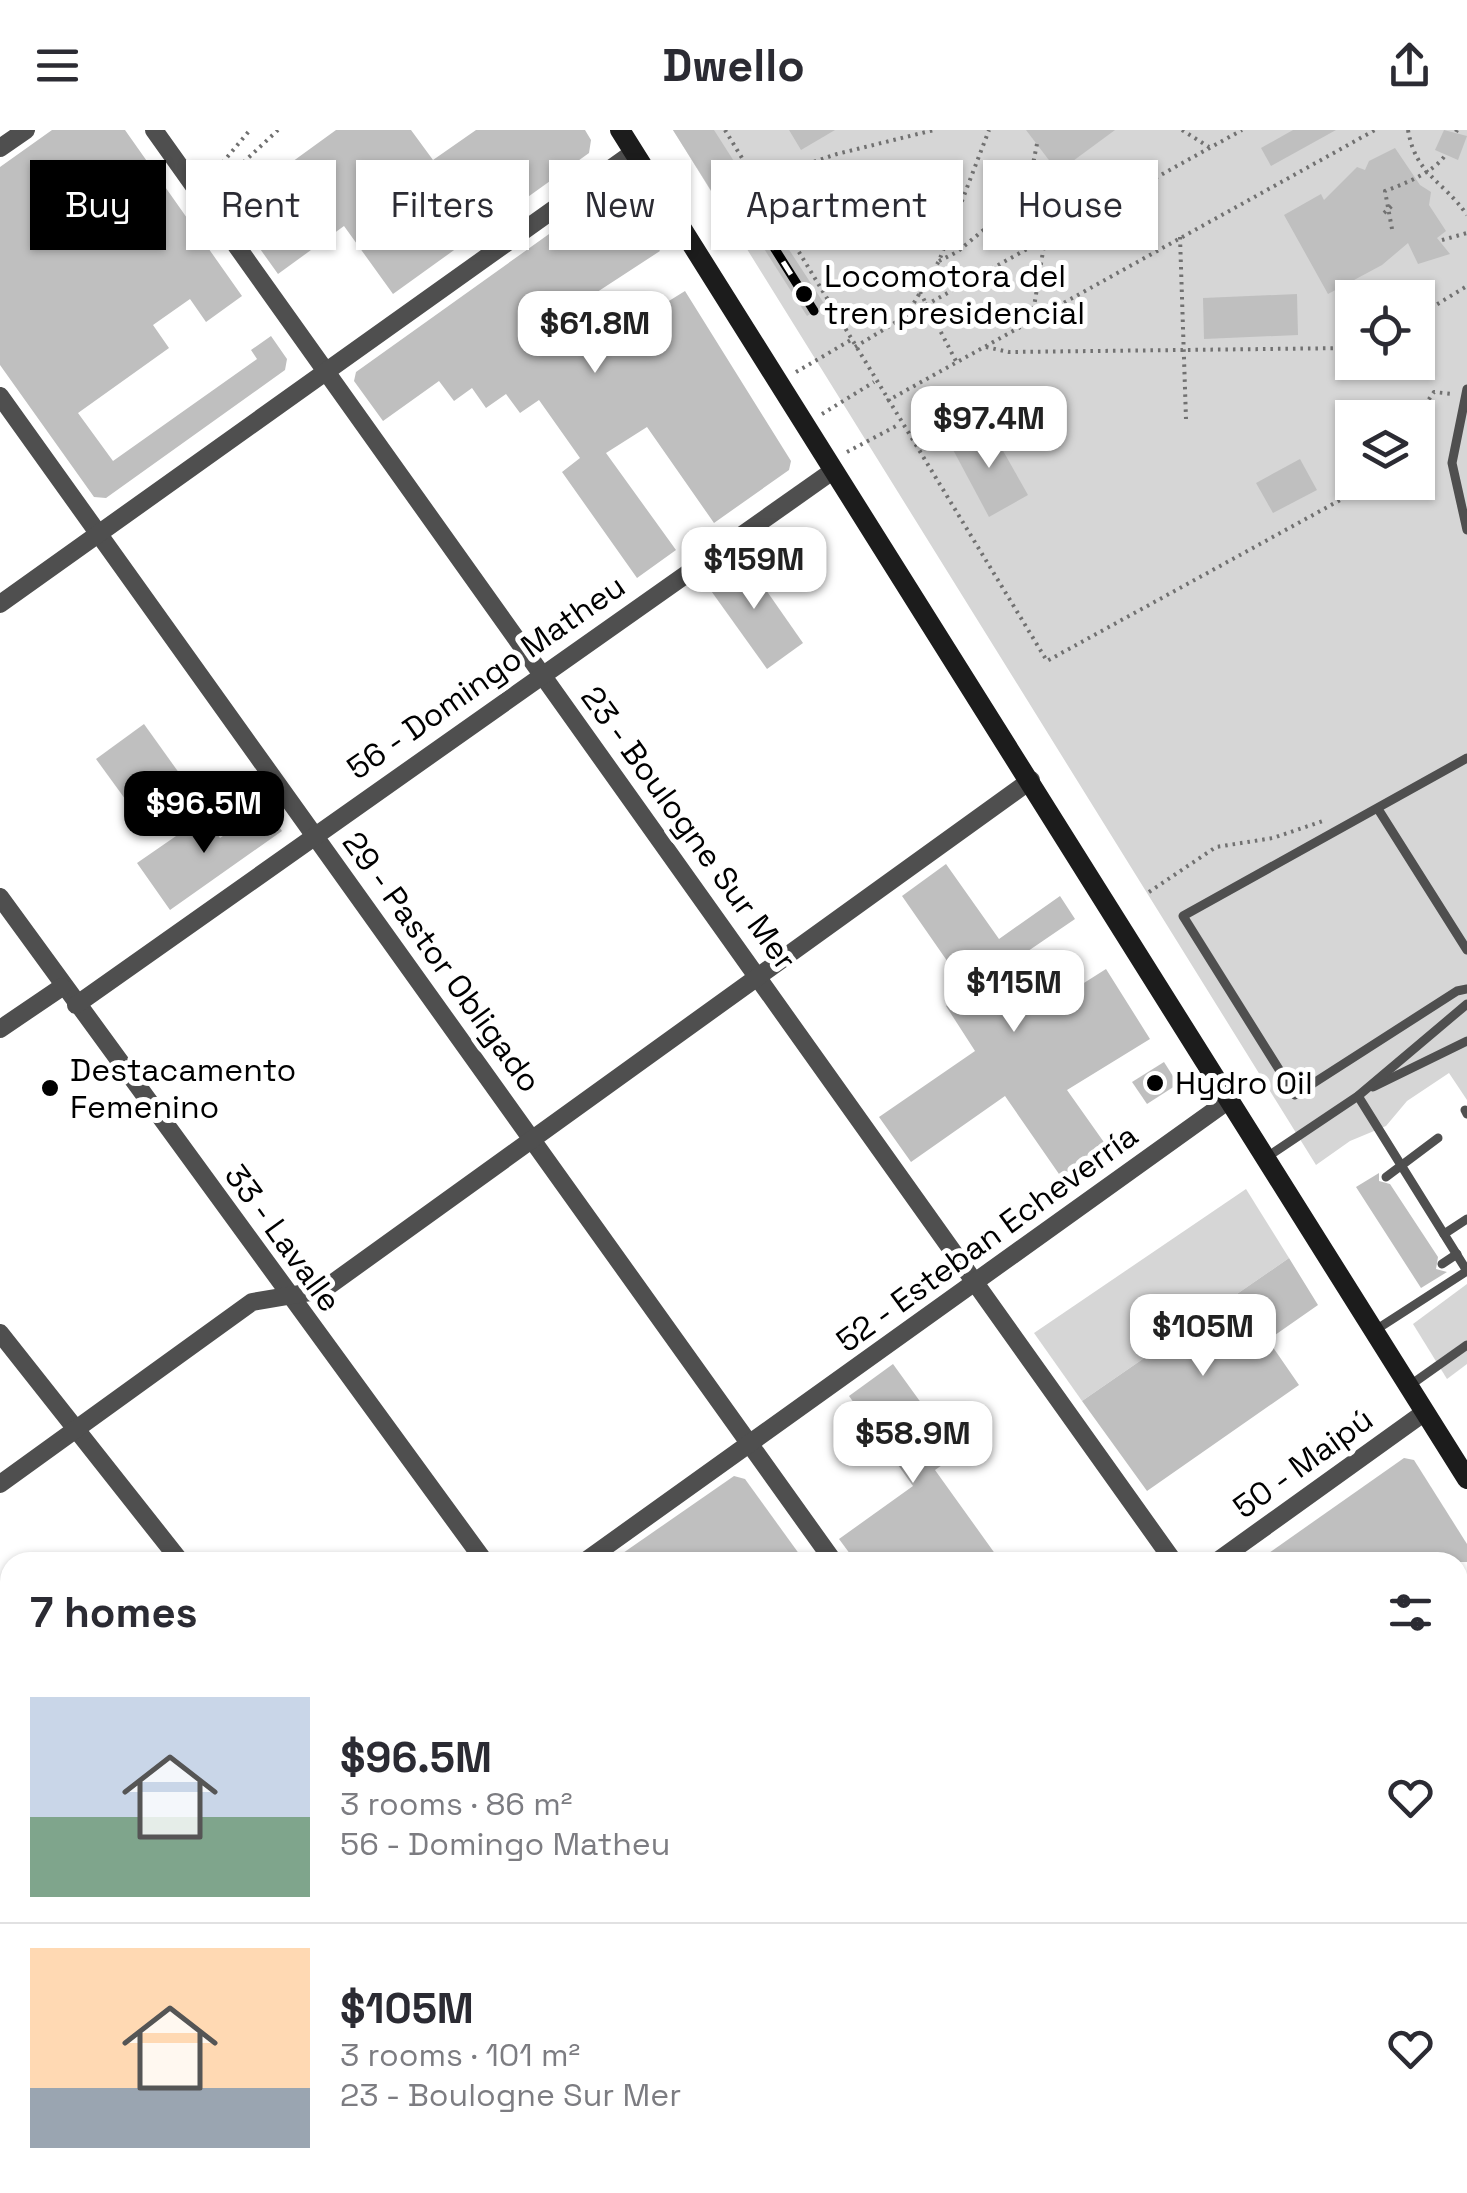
<!DOCTYPE html>
<meta charset="utf-8">
<style>
:root{--surface:#fff;--page:#f7f7f7;--text:#2b2b33;--muted:#7c7c81;--line:#e1e1e2;--accent:#000}
body{margin:0;font-family:"Space Grotesk",sans-serif;background:var(--page);color:var(--text);height:100vh;display:flex;flex-direction:column;font-size:38px;white-space:nowrap}
*{box-sizing:border-box;margin:0}
p{font-size:32px;color:var(--muted)}
.icon{flex:none;width:55px;height:55px;fill:none;stroke:currentColor;stroke-width:2;stroke-linecap:round;stroke-linejoin:round}
.map{position:relative;flex:1;overflow:hidden}
.drawer{position:absolute;left:0px;top:1422px;width:1468px;height:642px;display:flex;flex-direction:column;background:var(--surface);border-radius:30px 30px 0 0;box-shadow:0 2px 8px #0004}
.drawer>*{flex:none}
.banner{position:absolute;left:30px;top:30px;width:1408px;height:90px;display:flex;gap:20px}
.buttons{position:absolute;left:1335px;top:150px;display:grid;gap:20px}
.buttons a{display:grid;place-items:center;width:100px;height:100px;border-radius:0px;background:var(--surface);box-shadow:0 2px 8px #0004;font-size:50px}
.price{position:absolute;translate:-50% -85px;padding:0 22px;border-radius:20px;background:#fff;color:#222;font-size:32px;line-height:65px;filter:drop-shadow(0 2px 5px #0008)}
.price::after{content:'';position:absolute;left:50%;top:60px;width:30px;height:22px;margin-left:-15px;background:inherit;clip-path:polygon(0 0,100% 0,50% 100%)}
.price.on{background:var(--accent);color:#fff}
ul{padding:0;list-style:none}
li{display:flex;align-items:center;gap:30px;height:250px;padding:0 30px}
li+li{border-top:2px solid var(--line)}
li span{display:grid;place-items:center;flex:none;width:280px;height:200px;border-radius:0px;color:#555}
li>.icon{margin-inline-start:auto}
span .icon{width:120px;height:120px;fill:#fffc;stroke-width:1}
li b{font-size:42px}
h2{display:flex;justify-content:space-between;align-items:center;height:120px;padding:0 30px;font-size:42px}
.pill{padding:0 35px;border-radius:0px;background:var(--surface);box-shadow:0 2px 8px #0004;font-size:35px;line-height:90px}
.pill.on{background:var(--accent);color:#fff}
header{display:flex;justify-content:space-between;align-items:center;height:130px;padding:0 30px;background:var(--surface);font-size:45px;font-weight:700}
.map>svg:first-child{display:block}
.green{fill:#d6d6d6;fill-rule:evenodd}
.building{fill:#bfbfbf}
.lines{fill:none;stroke-linecap:round;stroke-linejoin:round}
.path{stroke:#717171;stroke-width:4;stroke-dasharray:2.5 5;stroke-linecap:butt}
.service{stroke:#4f4f4f;stroke-width:9}
.minor{stroke:#4f4f4f;stroke-width:18}
.secondary{stroke:#1c1c1c;stroke-width:20}
.rail-casing{stroke:#000;stroke-width:9}
.rail{stroke:#fff;stroke-width:5;stroke-dasharray:15;stroke-linecap:butt}
.poi-dot{fill:#000;stroke:#fff;stroke-width:4}
.labels{text-anchor:middle;stroke-width:10;stroke-linejoin:round;paint-order:stroke}
.poi-label{font-size:32px;fill:#000;stroke:#fff;text-anchor:start}
.street-label{font-size:32px;fill:#000;stroke:#fff}
</style>
<header><svg class="icon" aria-label="menu" viewBox="0 0 24 24"><path d="M4 6h16M4 12h16M4 18h16"/></svg>Dwello<svg class="icon" aria-label="share" viewBox="0 0 24 24"><path d="M12 15V3M7 8l5-5 5 5M5 13v7h14v-7"/></svg></header>
<div class="map">
<svg width="1467" height="2063" viewBox="0 0 1467 2063">
<rect width="100%" height="100%" fill="#fff"/>
<g class="green">
<path d="M673 0H1467V970L1449 943 1407 971 1386 996 1350 1011 1316 1035ZM1352 168H1418V232H1352ZM1352 288H1418V352H1352Z"/>
<path d="M1246 1059 1289 1128 1082 1271 1034 1203Z"/>
<path d="M1467 1154V1234L1447 1249 1413 1194Z"/>
</g>
<g class="building">
<path d="M52 0H125L242 166 206 192 190 169 153 195 169 218 78 283 113 331 257 229 251 220 271 206 287 229 285 240 106 368 94 367 0 235V37Z"/>
<path d="M336 0H411L433 30 476 0H585L591 10 589 23 393 164 344 96 278 144 230 77Z"/>
<path d="M673 0H714L744 47 714 65Z"/>
<path d="M789 0H835L801 20Z"/>
<path d="M1026 0H1115L1058 42Z"/>
<path d="M1293 0H1336L1271 36 1261 18Z"/>
<path d="M1444 0 1467 6 1458 30 1435 20Z"/>
<path d="M1395 18 1420 55 1431 62 1429 75 1446 101 1437 108 1450 124 1418 134 1408 113 1382 135 1328 164 1284 85 1321 64 1324 70 1357 37 1365 40 1369 31Z"/>
<path d="M612 59 623 62 660 121 565 183 590 220 685 161 791 331 789 340 714 393 647 297 606 323 676 420 637 448 562 342 580 328 539 270 520 283 506 264 486 278 472 258 454 271 439 251 383 291 354 251 356 242Z"/>
<path d="M762 78 825 175 807 186 745 89Z"/>
<path d="M1297 164 1298 205 1204 209 1203 168Z"/>
<path d="M989 296 1028 365 989 387 951 316Z"/>
<path d="M1300 329 1317 360 1273 383 1256 353Z"/>
<path d="M741 424 803 513 767 539 704 451Z"/>
<path d="M144 594 192 661 144 695 96 629Z"/>
<path d="M265 677 282 701 170 780 137 733 205 686 220 708Z"/>
<path d="M946 734 999 809 1060 766 1075 789 1015 830 1046 877 1106 839 1150 909 1067 960 1113 1025 1068 1057 1005 966 911 1032 879 987 975 921 946 876 968 861 902 766Z"/>
<path d="M1164 932 1178 954 1147 974 1132 952Z"/>
<path d="M1379 1043V1051L1390 1054 1438 1127 1436 1139 1447 1142 1421 1158 1356 1057Z"/>
<path d="M1289 1128 1318 1175 1268 1210 1299 1255 1147 1361 1082 1271Z"/>
<path d="M893 1234 958 1324 935 1340 1001 1432H856L839 1409 913 1356 849 1266Z"/>
<path d="M1404 1328 1414 1330 1467 1414V1432H1256Z"/>
<path d="M734 1346 745 1349 805 1432H610Z"/>
</g>
<g class="lines">
<g class="path">
<path d="M725 0 1047 531 1373 352"/>
<path d="M1182 0 1209 17"/>
<path d="M1408 0C1416 46 1443 50 1467 85"/>
<path d="M1456 2 1457 0"/>
<path d="M1037 14 1029 54 1058 101"/>
<path d="M1068 34 1095 81"/>
<path d="M208 50 250 0"/>
<path d="M757 51 837 24 934 0"/>
<path d="M216 58 278 0"/>
<path d="M1384 83 1395 73"/>
<path d="M1392 99 1385 61C1404 54 1435 42 1446 24"/>
<path d="M1180 107 1186 289"/>
<path d="M1442 110 1467 103"/>
<path d="M939 131 957 122 1033 59"/>
<path d="M920 162 957 233"/>
<path d="M906 186 1242 0"/>
<path d="M1418 186 1467 156"/>
<path d="M1018 196 1034 177 1045 109"/>
<path d="M855 217 906 186 939 131 989 0"/>
<path d="M986 217 1009 222 1352 218"/>
<path d="M796 242 851 210"/>
<path d="M887 271 1375 0"/>
<path d="M822 284 874 252"/>
<path d="M1416 288 1434 262 1453 264"/>
<path d="M847 322 900 294"/>
<path d="M1149 762 1216 717 1273 708 1323 691"/>
</g>
<g class="service">
<path d="M1467 259 1452 333 1467 400"/>
<path d="M1467 628 1183 786 1295 965 1457 861 1467 859"/>
<path d="M1378 679 1467 820"/>
<path d="M1373 957 1467 911"/>
<path d="M1358 966 1467 1141"/>
<path d="M1465 980 1467 984"/>
<path d="M1267 1027 1358 966 1467 874"/>
<path d="M1386 1047 1438 1008"/>
<path d="M1444 1104 1467 1089"/>
<path d="M1442 1134 1457 1124"/>
<path d="M1374 1201 1467 1141"/>
<path d="M1409 1256 1467 1215"/>
</g>
<g class="minor">
<path d="M154 0 1174 1432"/>
<path d="M0 18 26 0"/>
<path d="M0 266 834 1432"/>
<path d="M0 474 634 22"/>
<path d="M0 767 485 1432"/>
<path d="M76 875 834 340"/>
<path d="M0 899 62 857"/>
<path d="M0 1203 181 1432"/>
<path d="M0 1354 252 1172 323 1160 1031 650"/>
<path d="M584 1432 1229 970"/>
<path d="M1216 1432 1425 1282"/>
<path d="M0 1561 10 1574"/>
<path d="M1458 1725 1467 1718"/>
<path d="M1458 1827 1467 1840"/>
<path d="M0 1845 10 1838"/>
<path d="M0 1954 10 1968"/>
<path d="M1458 2030 1467 2024"/>
<path d="M74 2055 80 2063"/>
<path d="M366 2055 371 2063"/>
<path d="M648 2055 654 2063"/>
<path d="M937 2055 943 2063"/>
<path d="M1276 2055 1281 2063"/>
<path d="M341 2063 353 2055"/>
<path d="M975 2063 987 2055"/>
<path d="M1412 2063 1423 2055"/>
</g>
<path class="secondary" d="M620 0 1467 1349"/>
<defs>
<path id="rail" d="M751 81 814 181"/>
</defs>
<use href="#rail" class="rail-casing"/>
<use href="#rail" class="rail"/>
</g>
<g class="poi-dot">
<circle cx="804" cy="164" r="10"/>
<circle cx="1155" cy="953" r="10"/>
<circle cx="50" cy="958" r="10"/>
</g>
<g class="labels">
<g class="poi-label">
<text x="824" y="157">Locomotora del<tspan x="824" dy="37">tren presidencial</tspan></text>
<text x="70" y="951">Destacamento<tspan x="70" dy="37">Femenino</tspan></text>
<text x="1175" y="964">Hydro Oil</text>
</g>
<g class="street-label">
<text transform="translate(486 547) rotate(-35)" y="11">56 - Domingo Matheu</text>
<text transform="translate(689 698) rotate(54)" y="11">23 - Boulogne Sur Mer</text>
<text transform="translate(442 832) rotate(54)" y="11">29 - Pastor Obligado</text>
<text transform="translate(283 1108) rotate(54)" y="11">33 - Lavalle</text>
<text transform="translate(987 1108) rotate(-36)" y="11">52 - Esteban Echeverría</text>
<text transform="translate(1303 1333) rotate(-36)" y="11">50 - Maipú</text>
</g>
</g>
</svg>
<div class="buttons">
<a><svg class="icon" aria-label="locate" viewBox="0 0 24 24"><circle cx="12" cy="12" r="6"/><path d="M12 2v4M12 18v4M2 12h4M18 12h4"/></svg></a>
<a><svg class="icon" aria-label="layers" viewBox="0 0 24 24"><path d="M12 4l9 5-9 5-9-5zM3 14l9 5 9-5"/></svg></a>
</div>
<b class="price" style="left:595px;top:246px">$61.8M</b>
<b class="price" style="left:989px;top:341px">$97.4M</b>
<b class="price" style="left:754px;top:482px">$159M</b>
<b class="price on" style="left:204px;top:726px">$96.5M</b>
<b class="price" style="left:1014px;top:905px">$115M</b>
<b class="price" style="left:1203px;top:1249px">$105M</b>
<b class="price" style="left:913px;top:1356px">$58.9M</b>
<div class="banner">
<a class="pill on">Buy</a>
<a class="pill">Rent</a>
<a class="pill">Filters</a>
<a class="pill">New</a>
<a class="pill">Apartment</a>
<a class="pill">House</a>
</div>
<section class="drawer">
<h2>7 homes<svg class="icon" aria-label="filters" viewBox="0 0 24 24"><path d="M4 7h16M4 17h16"/><circle cx="9" cy="7" r="2"/><circle cx="15" cy="17" r="2"/></svg></h2>
<ul>
<li><span style="background:linear-gradient(#c9d6e8 60%,#7fa58c 0)"><svg class="icon" aria-label="home" viewBox="0 0 24 24"><path d="M3 11l9-7 9 7M6 9v11h12V9"/></svg></span><div><b>$96.5M</b><p>3 rooms · 86 m²</p><p>56 - Domingo Matheu</p></div><svg class="icon" aria-label="heart" viewBox="0 0 24 24"><path d="M12 20l-8-8c-3-5 5-10 8-4 3-6 11-1 8 4z"/></svg></li>
<li><span style="background:linear-gradient(#ffd9b3 70%,#9aa5b1 0)"><svg class="icon" aria-label="home" viewBox="0 0 24 24"><path d="M3 11l9-7 9 7M6 9v11h12V9"/></svg></span><div><b>$105M</b><p>3 rooms · 101 m²</p><p>23 - Boulogne Sur Mer</p></div><svg class="icon" aria-label="heart" viewBox="0 0 24 24"><path d="M12 20l-8-8c-3-5 5-10 8-4 3-6 11-1 8 4z"/></svg></li>
</ul>
</section>
</div>
